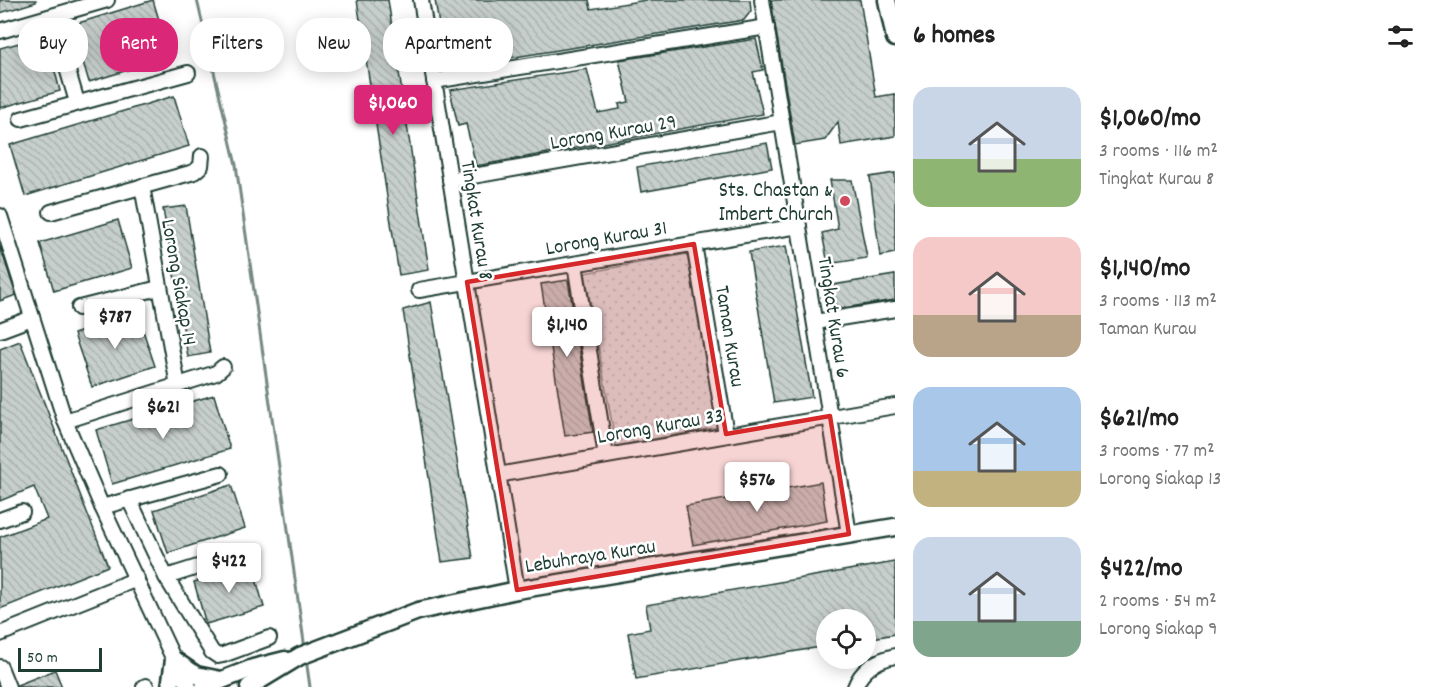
<!DOCTYPE html>
<meta charset="utf-8">
<style>
:root{--surface:#fff;--page:#f2f2f2;--text:#222;--muted:#767676;--accent:#db2777}
body{margin:0;font-family:Dekko,sans-serif;background:var(--page);color:var(--text);height:100vh;display:flex;flex-direction:column;font-size:22px;white-space:nowrap}
*{box-sizing:border-box;margin:0}
p{font-size:20px;color:var(--muted)}
.icon{flex:none;width:33px;height:33px;fill:none;stroke:currentColor;stroke-width:2;stroke-linecap:round;stroke-linejoin:round}
.map{position:relative;flex:1;overflow:hidden}
.details{display:flex;flex-direction:column;background:var(--surface);width:540px}
.details>*{flex:none}
.top-card{position:absolute;left:18px;top:18px;width:570px;height:54px;display:flex;gap:12px}
.fabs{position:absolute;left:816px;top:609px;display:grid;gap:12px}
.fabs a{display:grid;place-items:center;width:60px;height:60px;border-radius:50%;background:var(--surface);box-shadow:0 3px 15px #0003;font-size:30px}
.scale{position:absolute;left:18px;bottom:15px;width:84px;box-sizing:border-box;padding-left:6px;border:3px solid #1f3d34;border-top:0;font-size:16px;line-height:21px;white-space:nowrap;color:#1f3d34;-webkit-text-stroke:4px #fff;paint-order:stroke}
.price{position:absolute;translate:-50% -51px;padding:0 14px;border-radius:6px;background:#fff;color:#222;font-size:20px;line-height:39px;filter:drop-shadow(0 2px 3px #0008)}
.price::after{content:'';position:absolute;left:50%;top:36px;width:18px;height:14px;margin-left:-9px;background:inherit;clip-path:polygon(0 0,100% 0,50% 100%)}
.price.active{background:var(--accent);color:#fff}
ul{padding:0;list-style:none}
li{display:flex;align-items:center;gap:18px;height:150px;padding:0 18px}
li span{display:grid;place-items:center;flex:none;width:168px;height:120px;border-radius:18px;color:#555}
li>.icon{margin-inline-start:auto}
span .icon{width:72px;height:72px;fill:#fffc;stroke-width:1}
li b{font-size:26px}
h2{display:flex;justify-content:space-between;align-items:center;height:72px;padding:0 18px;font-size:26px}
.tag{padding:0 21px;border-radius:24px;background:var(--surface);box-shadow:0 3px 15px #0003;font-size:21px;line-height:54px}
.tag.active{background:var(--accent);color:#fff}
main{display:flex;flex:1;min-height:0}
.map>svg:first-child{display:block}
.park{fill:url(#park-dots);stroke:#7e908b;stroke-width:1.5}
.lines{fill:none;stroke-linecap:round;stroke-linejoin:round}
.stream{stroke:#758883;stroke-width:3}
.building{fill:url(#building-back-hatch);stroke:#1f3d34;stroke-width:1.5}
.minor-casing{stroke:#1f3d34;stroke-width:18}
.tertiary-casing{stroke:#1f3d34;stroke-width:21}
.minor{stroke:#fff;stroke-width:14}
.tertiary{stroke:#fff;stroke-width:16}
.marked{fill:#d62828;fill-opacity:0.2;stroke:#d62828;stroke-width:4.5;stroke-linejoin:round}
.poi-dot{fill:#d1495b;stroke:#fff;stroke-width:2}
.labels{text-anchor:middle;stroke-width:5;stroke-linejoin:round;paint-order:stroke}
.street-label{font-size:21px;fill:#1f3d34;stroke:#fff}
.poi-label{font-size:21px;fill:#1f3d34;stroke:#fff;text-anchor:end}
</style>
<main>
<div class="map">
<svg width="895" height="687" viewBox="0 0 895 687">
<defs>
<pattern id="park-dots" width="8" height="8" patternUnits="userSpaceOnUse" patternTransform="scale(1.5)"><rect width="8" height="8" fill="#dee3e2"/><path d="M2 2h.1M6 6h.1" fill="none" stroke="#bec4c2" stroke-width="1.8" stroke-linecap="round"/></pattern>
<pattern id="building-back-hatch" width="6" height="6" patternUnits="userSpaceOnUse" patternTransform="scale(1.5)"><rect width="6" height="6" fill="#c7cfcc"/><path d="M-1 5l2 2M0 0l6 6M5-1l2 2" fill="none" stroke="#aab3b0"/></pattern>
</defs>
<rect width="100%" height="100%" fill="#fff"/>
<filter id="ink" filterUnits="userSpaceOnUse"><feTurbulence type="fractalNoise" baseFrequency=".0167" numOctaves="2"/><feDisplacementMap in="SourceGraphic" scale="12" xChannelSelector="R" yChannelSelector="G"/><feConvolveMatrix kernelMatrix="1 2 1 2 8 2 1 2 1" color-interpolation-filters="sRGB"/></filter>
<g filter="url(#ink)">
<path class="park" d="M687 254 718 427 616 446 585 273Z"/>
<g class="lines">
<g class="stream">
<path d="M197 0 236 165 305 649"/>
<path d="M306 659 310 687"/>
</g>
</g>
<g class="building">
<path d="M0 0H36V2L0 13Z"/>
<path d="M153 0 170 57 89 82 72 25Z"/>
<path d="M357 0H388L429 270 399 275Z"/>
<path d="M435 0H589L591 9 646 0H750L751 11 744 20 446 68Z"/>
<path d="M771 0H860L876 97 895 94V136L841 145 838 122 825 140 795 145Z"/>
<path d="M46 36 60 91 0 108V48Z"/>
<path d="M756 39 763 70 753 72 763 114 476 166 466 124 458 126 450 90 587 69 598 113 620 109 619 104 629 102 619 60Z"/>
<path d="M174 96 189 146 25 196 10 145Z"/>
<path d="M767 143 772 168 641 192 637 167Z"/>
<path d="M895 173V253L880 256 870 177Z"/>
<path d="M830 180H852L867 258 828 264 822 233 838 229Z"/>
<path d="M186 206 210 353 188 357 163 209Z"/>
<path d="M118 220 132 268 54 291 40 243Z"/>
<path d="M0 246 16 295 0 301Z"/>
<path d="M786 246 812 397 774 403 749 252Z"/>
<path d="M895 275V300L836 309 833 285Z"/>
<path d="M568 280 593 432 565 436 541 284Z"/>
<path d="M431 302 473 558 442 562 403 310Z"/>
<path d="M137 313 155 366 92 387 74 334Z"/>
<path d="M20 341 108 566 0 609V537L47 519 34 487 0 501V349Z"/>
<path d="M214 395 230 449 112 484 96 430Z"/>
<path d="M821 482 827 521 693 545 686 506Z"/>
<path d="M231 485 245 528 168 553 154 510Z"/>
<path d="M895 562V634L866 639V620H826V646L636 679 628 633 650 629 646 605Z"/>
<path d="M252 565 264 607 206 624 194 582Z"/>
<path d="M55 670 62 687H17V685Z"/>
</g>
<g class="lines">
<defs>
<g id="minor">
<path d="M421 0 517 590"/>
<path d="M762 0 849 534"/>
<path d="M52 17 77 102"/>
<path d="M0 31 107 0"/>
<path d="M434 81 767 27"/>
<path d="M21 119 188 73"/>
<path d="M450 180 782 122"/>
<path d="M142 186 178 386"/>
<path d="M51 212 194 172 201 166 202 156"/>
<path d="M0 216 65 421 102 507 174 660 189 687"/>
<path d="M694 244 726 434"/>
<path d="M575 264 606 456"/>
<path d="M419 290 799 226"/>
<path d="M79 308 159 288"/>
<path d="M815 322 895 309"/>
<path d="M0 330 32 318"/>
<path d="M65 421 216 373 223 367"/>
<path d="M498 475 895 406"/>
<path d="M129 499 166 577 212 652 218 656 223 655 269 638"/>
<path d="M102 507 221 474"/>
<path d="M0 520 22 512"/>
<path d="M166 577 242 553"/>
<path d="M0 634 137 579"/>
<path d="M0 667 8 687"/>
<path d="M144 687 146 686"/>
<path d="M855 687C862 669 876 660 895 656"/>
</g>
<g id="tertiary">
<path d="M887 0 895 38"/>
<path d="M174 660 196 675 221 680"/>
<path d="M170 687 174 660"/>
<path d="M204 687 253 668 285 660"/>
<path d="M249 687 300 656 418 611 517 590 895 527"/>
</g>
</defs>
<use href="#minor" class="minor-casing"/>
<use href="#tertiary" class="tertiary-casing"/>
<use href="#minor" class="minor"/>
<use href="#tertiary" class="tertiary"/>
</g>
</g>
<path class="marked" d="M694 244 726 434 830 416 849 534 517 590 467 282Z"/>
<circle class="poi-dot" cx="845" cy="201" r="6"/>
<g class="labels">
<g class="street-label">
<text transform="translate(613 131) rotate(-10)" y="7">Lorong Kurau 29</text>
<text transform="translate(478 220) rotate(81)" y="7">Tingkat Kurau 8</text>
<text transform="translate(606 237) rotate(-10)" y="7">Lorong Kurau 31</text>
<text transform="translate(180 282) rotate(80)" y="7">Lorong Siakap 14</text>
<text transform="translate(835 317) rotate(81)" y="7">Tingkat Kurau 6</text>
<text transform="translate(731 336) rotate(81)" y="7">Taman Kurau</text>
<text transform="translate(660 425) rotate(-10)" y="7">Lorong Kurau 33</text>
<text transform="translate(590 555) rotate(-9)" y="7">Lebuhraya Kurau</text>
</g>
<g class="poi-label">
<text x="833" y="196">Sts. Chastan &amp;<tspan x="833" dy="24">Imbert Church</tspan></text>
</g>
</g>
</svg>
<div class="fabs">
<a><svg class="icon" aria-label="locate" viewBox="0 0 24 24"><circle cx="12" cy="12" r="6"/><path d="M12 2v4M12 18v4M2 12h4M18 12h4"/></svg></a>
</div>
<div class="scale">50 m</div>
<b class="price active" style="left:393px;top:136px">$1,060</b>
<b class="price" style="left:115px;top:350px">$787</b>
<b class="price" style="left:567px;top:358px">$1,140</b>
<b class="price" style="left:163px;top:440px">$621</b>
<b class="price" style="left:757px;top:513px">$576</b>
<b class="price" style="left:229px;top:594px">$422</b>
<div class="top-card">
<a class="tag">Buy</a>
<a class="tag active">Rent</a>
<a class="tag">Filters</a>
<a class="tag">New</a>
<a class="tag">Apartment</a>
</div>
</div>
<section class="details">
<h2>6 homes<svg class="icon" aria-label="filters" viewBox="0 0 24 24"><path d="M4 7h16M4 17h16"/><circle cx="9" cy="7" r="2"/><circle cx="15" cy="17" r="2"/></svg></h2>
<ul>
<li><span style="background:linear-gradient(#c9d6e8 60%,#8fb573 0)"><svg class="icon" aria-label="home" viewBox="0 0 24 24"><path d="M3 11l9-7 9 7M6 9v11h12V9"/></svg></span><div><b>$1,060/mo</b><p>3 rooms · 116 m²</p><p>Tingkat Kurau 8</p></div></li>
<li><span style="background:linear-gradient(#f6c9c9 65%,#b9a48a 0)"><svg class="icon" aria-label="home" viewBox="0 0 24 24"><path d="M3 11l9-7 9 7M6 9v11h12V9"/></svg></span><div><b>$1,140/mo</b><p>3 rooms · 113 m²</p><p>Taman Kurau</p></div></li>
<li><span style="background:linear-gradient(#a9c7e8 70%,#c2b280 0)"><svg class="icon" aria-label="home" viewBox="0 0 24 24"><path d="M3 11l9-7 9 7M6 9v11h12V9"/></svg></span><div><b>$621/mo</b><p>3 rooms · 77 m²</p><p>Lorong Siakap 13</p></div></li>
<li><span style="background:linear-gradient(#c9d6e8 70%,#7fa58c 0)"><svg class="icon" aria-label="home" viewBox="0 0 24 24"><path d="M3 11l9-7 9 7M6 9v11h12V9"/></svg></span><div><b>$422/mo</b><p>2 rooms · 54 m²</p><p>Lorong Siakap 9</p></div></li>
</ul>
</section>
</main>
